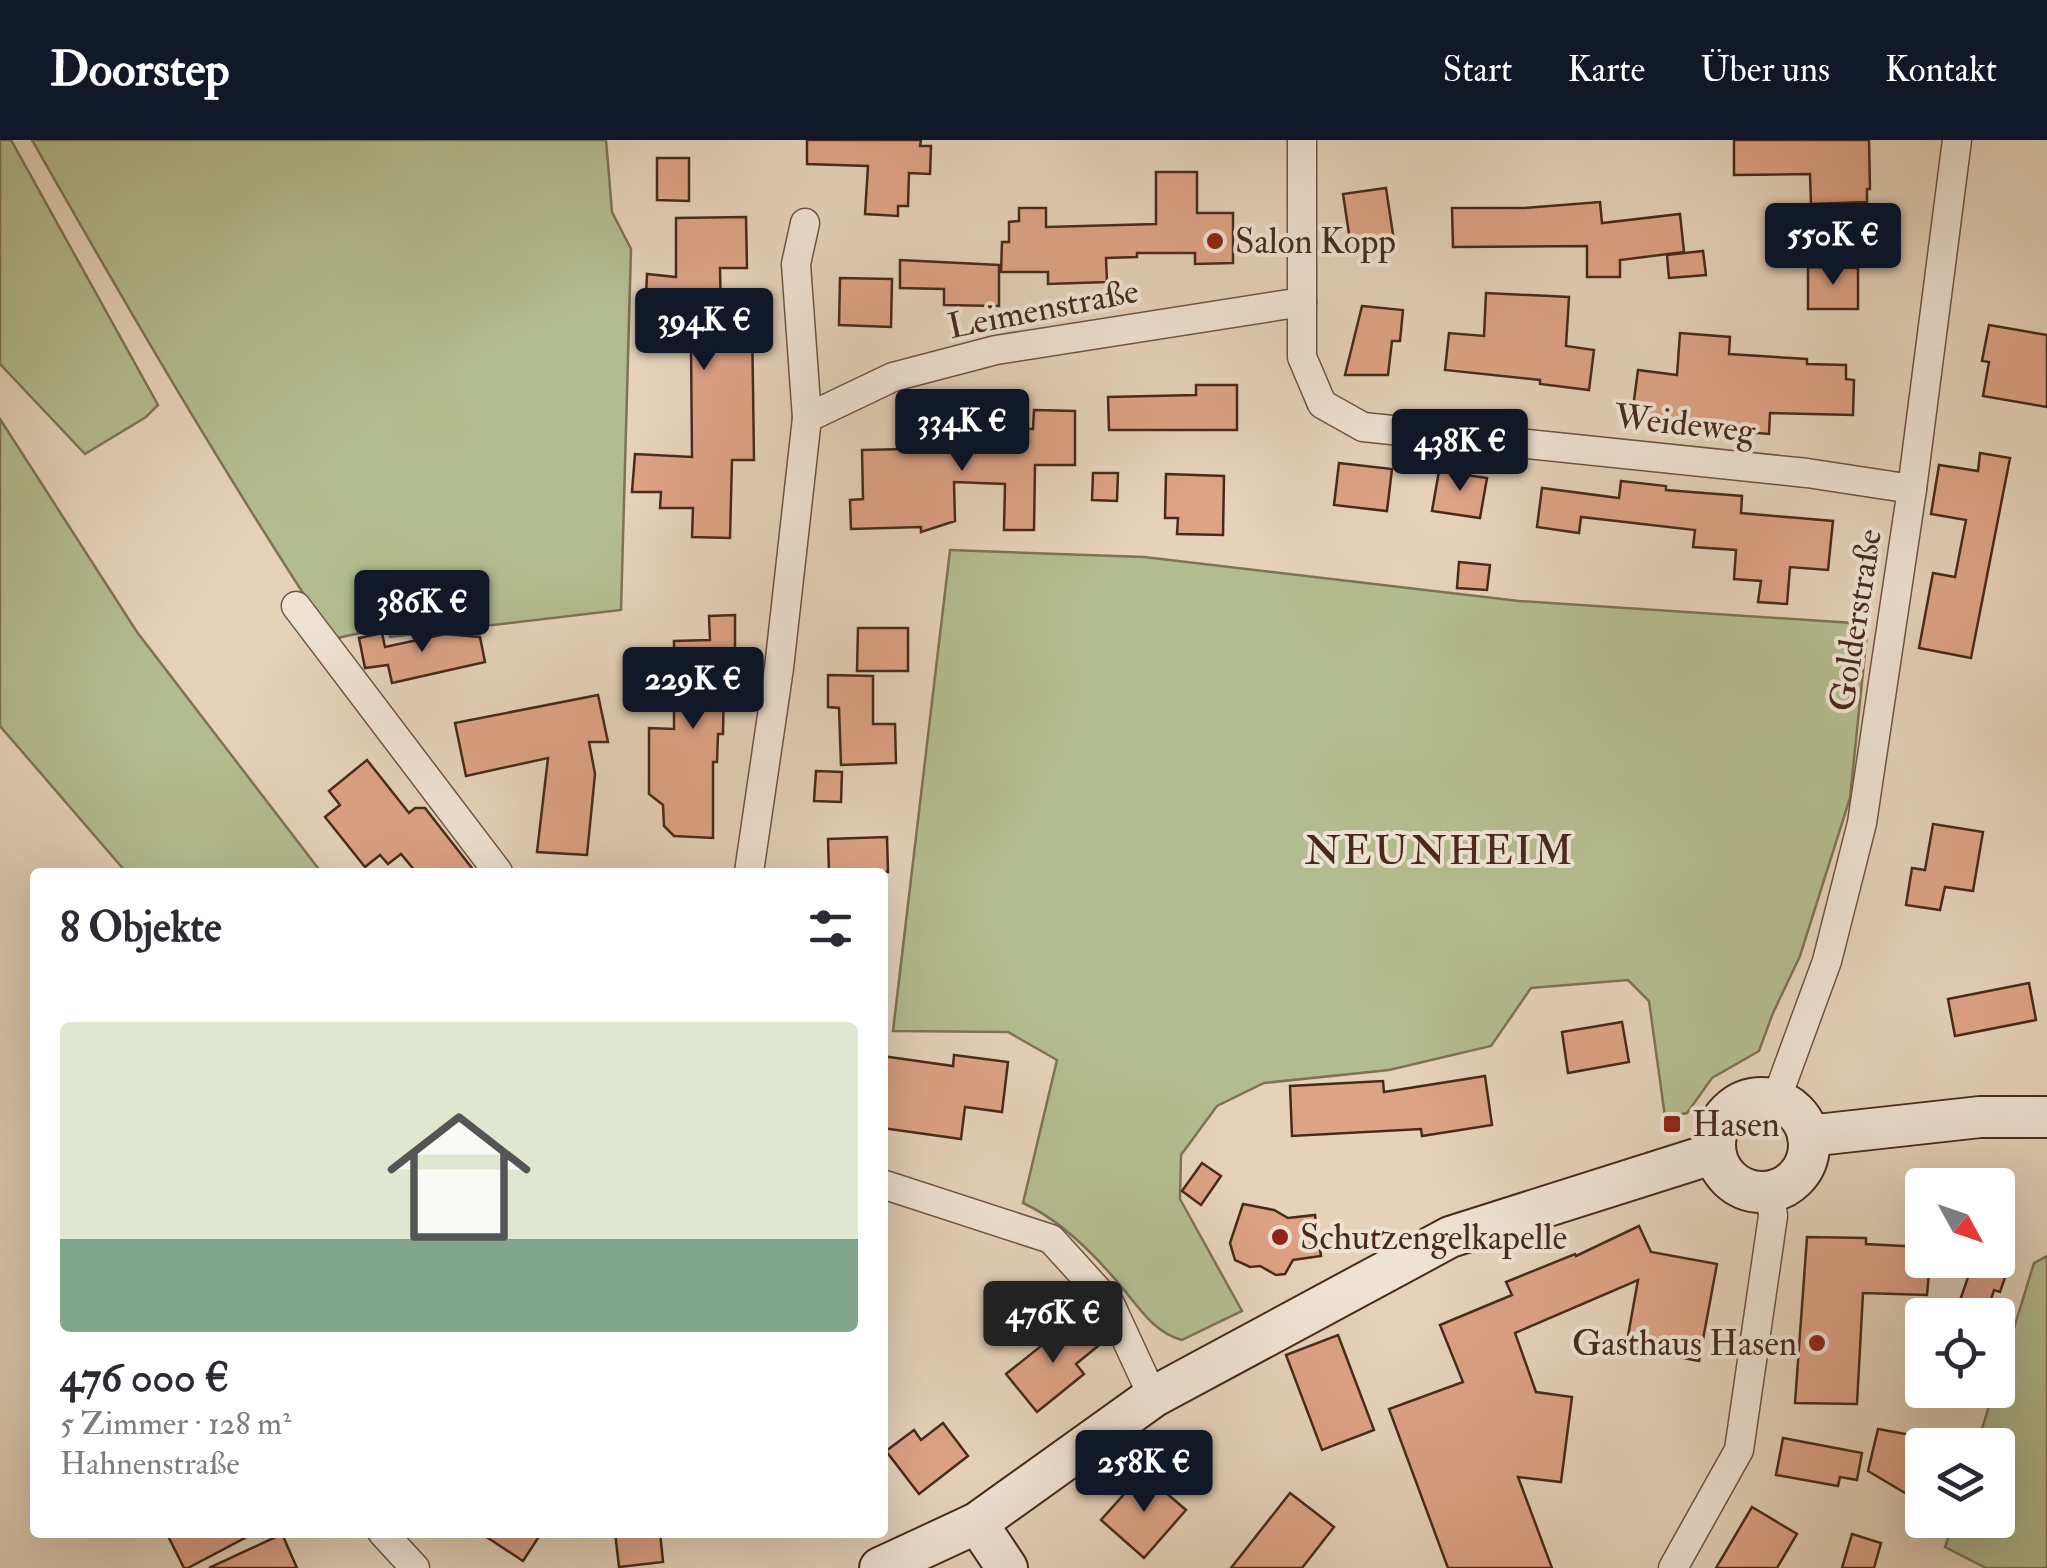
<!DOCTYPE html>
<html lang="de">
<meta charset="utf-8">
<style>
:root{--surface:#fff;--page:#f2f2f3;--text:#2b2b33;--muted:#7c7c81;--accent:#111827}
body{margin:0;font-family:"IM FELL Double Pica",serif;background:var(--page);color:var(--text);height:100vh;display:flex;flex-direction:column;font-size:38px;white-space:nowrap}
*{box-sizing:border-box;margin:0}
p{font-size:32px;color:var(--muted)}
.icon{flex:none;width:55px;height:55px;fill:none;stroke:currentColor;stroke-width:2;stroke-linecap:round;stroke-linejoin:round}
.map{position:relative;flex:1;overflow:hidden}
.sheet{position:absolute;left:30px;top:728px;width:858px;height:670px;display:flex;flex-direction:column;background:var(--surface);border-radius:10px;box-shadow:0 10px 40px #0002}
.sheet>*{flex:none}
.needle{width:65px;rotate:130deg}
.tools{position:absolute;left:1905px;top:1028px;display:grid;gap:20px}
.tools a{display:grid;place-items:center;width:110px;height:110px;border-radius:10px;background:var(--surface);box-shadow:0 10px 40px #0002;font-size:50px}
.price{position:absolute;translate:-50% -85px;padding:0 22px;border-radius:10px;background:var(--accent);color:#fff;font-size:32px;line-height:65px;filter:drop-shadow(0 2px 5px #0008)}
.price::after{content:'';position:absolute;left:50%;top:60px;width:30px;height:22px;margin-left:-15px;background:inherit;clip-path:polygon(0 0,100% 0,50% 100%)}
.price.active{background:#222;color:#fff}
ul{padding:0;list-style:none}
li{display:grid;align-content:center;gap:20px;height:530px;padding:0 30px}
li span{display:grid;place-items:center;height:310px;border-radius:10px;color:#555}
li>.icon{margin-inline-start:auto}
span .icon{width:180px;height:180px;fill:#fffc;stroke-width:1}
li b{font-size:42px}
h2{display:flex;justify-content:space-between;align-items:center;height:120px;padding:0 30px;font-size:42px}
header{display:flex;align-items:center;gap:60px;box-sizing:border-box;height:140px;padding:0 50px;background:var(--accent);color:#fff}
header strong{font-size:48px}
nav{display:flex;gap:55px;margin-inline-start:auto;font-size:35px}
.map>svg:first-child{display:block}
.green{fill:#b3bc90;stroke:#7e7355;stroke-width:2.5}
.building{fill:#dea286;stroke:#482a1a;stroke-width:2.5}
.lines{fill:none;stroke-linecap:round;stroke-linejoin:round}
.street-casing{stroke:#6f5442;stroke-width:31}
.secondary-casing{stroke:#482a1a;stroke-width:44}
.street{stroke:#eee2d2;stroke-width:28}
.secondary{stroke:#eee2d2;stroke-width:40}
.poi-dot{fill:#8f2418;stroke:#eee2d2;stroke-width:4}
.labels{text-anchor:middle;stroke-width:8;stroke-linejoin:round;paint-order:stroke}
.poi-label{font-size:35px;fill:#482a1a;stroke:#eee2d2;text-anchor:start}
.street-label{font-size:35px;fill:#482a1a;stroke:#eee2d2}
.quarter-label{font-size:40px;letter-spacing:2.5px;fill:#482a1a;stroke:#eee2d2}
</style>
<header>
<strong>Doorstep</strong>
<nav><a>Start</a><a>Karte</a><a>Über uns</a><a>Kontakt</a></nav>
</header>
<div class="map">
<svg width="2047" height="1428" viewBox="0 0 2047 1428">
<rect width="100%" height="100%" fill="#e5d2b9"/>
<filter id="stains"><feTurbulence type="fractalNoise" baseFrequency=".002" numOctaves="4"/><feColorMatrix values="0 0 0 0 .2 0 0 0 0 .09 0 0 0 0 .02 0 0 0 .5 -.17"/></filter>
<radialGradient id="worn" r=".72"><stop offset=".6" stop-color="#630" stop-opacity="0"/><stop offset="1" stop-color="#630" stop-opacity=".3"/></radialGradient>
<g class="green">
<path d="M0 0H11L158 265 146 277 85 314 0 224Z"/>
<path d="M32 0H606L612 72 631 109 621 470 390 497 387 487 333 499C226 337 128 169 32 0Z"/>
<path d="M0 279 137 492 321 732H126L0 586Z"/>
<path d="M950 410 1144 417 1519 461 1868 484 1850 658 1800 816 1773 873 1759 911 1712 938 1687 973 1665 977 1649 861 1628 840 1531 848 1491 906 1389 930 1264 943 1217 966 1181 1015 1180 1059 1242 1171 1182 1200C1151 1192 1136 1162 1114 1138 1089 1109 1058 1079 1023 1063L1057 920 1008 892 893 891Z"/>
<path d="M2047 1116V1428H1986L1945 1407 1954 1380H1998V1305H1977L1994 1250H1998V1240L2034 1123Z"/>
</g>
<g class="building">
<path d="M807 0H921L920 6H931L930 34 909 33 908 66H898V76L865 74 868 26 807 24Z"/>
<path d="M1734 0H1869L1870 49H1867V62L1811 64 1810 34 1734 35Z"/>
<path d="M657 18H689V61L657 60Z"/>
<path d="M1156 32H1197V73H1233V123L1195 124V113H1137V117L1106 118 1107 142 1048 144V132H1001L1002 102H1009V82L1019 81V68H1046V87L1156 84Z"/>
<path d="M1386 48 1394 101 1351 107 1343 54Z"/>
<path d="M1600 62 1602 83 1680 74 1684 112 1620 120V137H1587V106L1453 107 1452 68H1524Z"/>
<path d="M746 77 747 128H720L721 177H752L754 320H732L730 398 692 397 693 368H660L661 352H632L635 314 692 317 691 205 644 203 647 134 676 137V78Z"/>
<path d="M1703 111 1706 135 1669 138 1667 115Z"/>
<path d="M900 120 999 125V166L944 165V149L900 148Z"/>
<path d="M1808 127 1858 128V169H1808Z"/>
<path d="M840 138 892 139 891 187 839 185Z"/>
<path d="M1486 153 1569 157 1566 206 1594 210 1589 250 1540 244V240L1445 230 1449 193 1484 196Z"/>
<path d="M1362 166 1403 170 1400 201H1392L1388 235H1345Z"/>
<path d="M1989 185 2047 195V267L1983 256 1989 222 1982 221Z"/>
<path d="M1680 193 1730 197 1729 214 1807 219V224L1846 225V239L1854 240 1853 275 1770 273 1769 294 1719 290V286L1632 275 1638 230 1677 235Z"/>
<path d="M1196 245H1237V290H1109L1108 257 1196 255Z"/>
<path d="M1034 270 1075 271V325H1035L1034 390H1004L1005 344 954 342 955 381 921 392V387L851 389 850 360 863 359 862 310 949 308 950 285 1033 289Z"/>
<path d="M1980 313 2010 318 1971 518 1919 508 1933 433 1955 437 1966 380 1931 374 1939 325 1978 331Z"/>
<path d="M1339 323 1392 329 1387 371 1334 365Z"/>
<path d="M1439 331 1487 338 1480 378 1432 371Z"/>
<path d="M1093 333H1118L1117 361 1092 360Z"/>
<path d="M1166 334 1224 336 1223 395 1177 394 1178 378H1165Z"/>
<path d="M1621 341 1666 346V350L1742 356 1741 373 1833 381 1828 430 1790 427 1787 464 1758 462 1761 441 1734 439 1736 410 1693 407 1695 390 1581 377 1579 393 1537 387 1542 348 1619 358Z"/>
<path d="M1459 422 1490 425 1487 450 1457 448Z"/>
<path d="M735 475V539H724L723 594H718L717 622H713V698L674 696 664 686 663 665 649 654V588L674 589V501L710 500 709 476Z"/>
<path d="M858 488H908V531H857Z"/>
<path d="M382 493 385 507 445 494 480 497 485 522 392 543 388 525 365 528 359 498Z"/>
<path d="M828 535 873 536V584H895L896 623 841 625 839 568 828 567Z"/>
<path d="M598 555 608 602H589L595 634 587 715 537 712 548 618 466 636 455 583Z"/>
<path d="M367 620 409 673 415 668H425L475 732H416L401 714 388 724 380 715 365 727 325 677 340 665 329 651Z"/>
<path d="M816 631 842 632 841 662 814 661Z"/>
<path d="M1933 684 1983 692 1973 751 1945 747 1940 770 1906 765 1912 728 1925 730Z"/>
<path d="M887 697 888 732H829L828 699Z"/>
<path d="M2029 843 2036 880 1955 896 1948 859Z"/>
<path d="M1622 882 1629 922 1568 933 1562 892Z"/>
<path d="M954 915 1008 922 1002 972 965 967 961 999 882 988V916L953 926Z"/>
<path d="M1485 936 1492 985 1422 996 1421 989 1292 996 1290 946 1383 941 1384 952Z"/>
<path d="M1202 1023 1221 1036 1201 1065 1182 1051Z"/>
<path d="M1243 1064 1274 1070 1288 1078 1315 1075 1321 1116 1293 1120 1285 1134 1276 1135 1260 1126 1250 1127 1235 1120 1230 1103Z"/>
<path d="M1639 1086 1651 1112 1717 1124 1699 1221 1626 1207 1638 1140 1515 1193 1536 1252 1572 1257 1561 1342 1518 1337 1552 1428H1448L1389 1269 1463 1242 1440 1185 1512 1155 1506 1142 1575 1114 1576 1116Z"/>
<path d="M1807 1097 1866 1098V1104L1922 1107V1120H1930L1927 1155 1863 1153 1857 1264 1795 1263Z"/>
<path d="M1974 1120H2011L2000 1152 1994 1150 1986 1175H1955Z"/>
<path d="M1076 1178 1098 1206 1076 1224 1084 1234 1037 1272 1006 1234Z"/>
<path d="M1338 1195 1374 1290 1322 1310 1286 1215Z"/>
<path d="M943 1283 968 1316 919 1354 886 1311 914 1290 921 1300Z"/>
<path d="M1878 1289 1922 1297V1329L1910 1356 1868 1331Z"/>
<path d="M1783 1298 1862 1313 1857 1340 1840 1337 1838 1346 1776 1335Z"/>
<path d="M1143 1333 1186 1370 1144 1418 1101 1380Z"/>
<path d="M1290 1353 1334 1387 1302 1428H1231Z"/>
<path d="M1752 1367 1797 1394 1777 1428H1716Z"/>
<path d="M166 1392H256L188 1428H184Z"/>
<path d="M479 1392H542L523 1421Z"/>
<path d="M615 1392H660L663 1422 619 1427Z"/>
<path d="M282 1394 297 1428H209Z"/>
<path d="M1852 1394 1881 1403 1874 1428H1842Z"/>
</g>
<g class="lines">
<defs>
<g id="street">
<path d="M1302 0V217L1322 264 1363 287 1807 333 1912 349"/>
<path d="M805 83 796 124 807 278"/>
<path d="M296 466 498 732"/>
<path d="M749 732 779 528 807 278 893 237 996 210 1302 162"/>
<path d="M1776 960 1827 821 1862 683 1912 349 1957 0"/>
<path d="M882 1044 1051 1099 1110 1164 1153 1257"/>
<path d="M382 1392 415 1428"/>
<path d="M1673 1428 1739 1310 1773 1076 1770 1051"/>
</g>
<g id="secondary">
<circle cx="1762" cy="1005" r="47"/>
<path d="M1808 996 1980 977H2047"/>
<path d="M977 1383 1007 1428"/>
<path d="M880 1428 977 1383 1153 1257 1450 1097 1715 1013"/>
</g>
</defs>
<use href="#street" class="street-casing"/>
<use href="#secondary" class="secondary-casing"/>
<use href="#street" class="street"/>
<use href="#secondary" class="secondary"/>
</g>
<g class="poi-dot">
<circle cx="1215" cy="101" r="10"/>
<rect x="1662" y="974" width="20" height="20" rx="5"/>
<circle cx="1280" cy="1097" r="10"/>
<circle cx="1817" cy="1203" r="10"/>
</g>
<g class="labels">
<g class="poi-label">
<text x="1235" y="113">Salon Kopp</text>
<text x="1692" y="996">Hasen</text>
<text x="1300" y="1109">Schutzengelkapelle</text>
<text x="1797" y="1215" text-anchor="end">Gasthaus Hasen</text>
</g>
<g class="street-label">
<text transform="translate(1043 168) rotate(-11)" y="12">Leimenstraße</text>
<text transform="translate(1685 283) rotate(6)" y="12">Weideweg</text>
<text transform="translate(1855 480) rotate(-81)" y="12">Golderstraße</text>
</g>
<g class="quarter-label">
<text x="1440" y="724">NEUNHEIM</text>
</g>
</g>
<rect width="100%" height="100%" filter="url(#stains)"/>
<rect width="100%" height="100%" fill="url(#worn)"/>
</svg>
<div class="tools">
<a><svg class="needle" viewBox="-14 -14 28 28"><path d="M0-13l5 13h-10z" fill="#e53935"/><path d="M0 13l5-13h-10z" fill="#7c7c81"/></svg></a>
<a><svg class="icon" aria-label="locate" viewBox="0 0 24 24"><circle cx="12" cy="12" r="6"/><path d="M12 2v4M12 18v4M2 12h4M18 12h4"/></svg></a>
<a><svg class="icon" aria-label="layers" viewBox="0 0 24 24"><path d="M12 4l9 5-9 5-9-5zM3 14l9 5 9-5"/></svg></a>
</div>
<b class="price" style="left:1833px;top:148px">550K €</b>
<b class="price" style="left:704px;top:233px">394K €</b>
<b class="price" style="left:962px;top:334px">334K €</b>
<b class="price" style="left:1460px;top:354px">438K €</b>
<b class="price" style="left:422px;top:515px">386K €</b>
<b class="price" style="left:693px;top:592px">229K €</b>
<b class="price active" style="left:1053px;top:1226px">476K €</b>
<b class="price" style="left:1144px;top:1375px">258K €</b>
<section class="sheet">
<h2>8 Objekte<svg class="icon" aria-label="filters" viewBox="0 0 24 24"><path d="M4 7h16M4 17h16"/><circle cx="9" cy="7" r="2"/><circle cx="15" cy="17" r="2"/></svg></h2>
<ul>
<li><span style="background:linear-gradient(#dfe7d0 70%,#7fa58c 0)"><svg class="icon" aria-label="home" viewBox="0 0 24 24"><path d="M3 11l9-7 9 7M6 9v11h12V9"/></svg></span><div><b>476 000 €</b><p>5 Zimmer · 128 m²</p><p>Hahnenstraße</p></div></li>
</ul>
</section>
</div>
